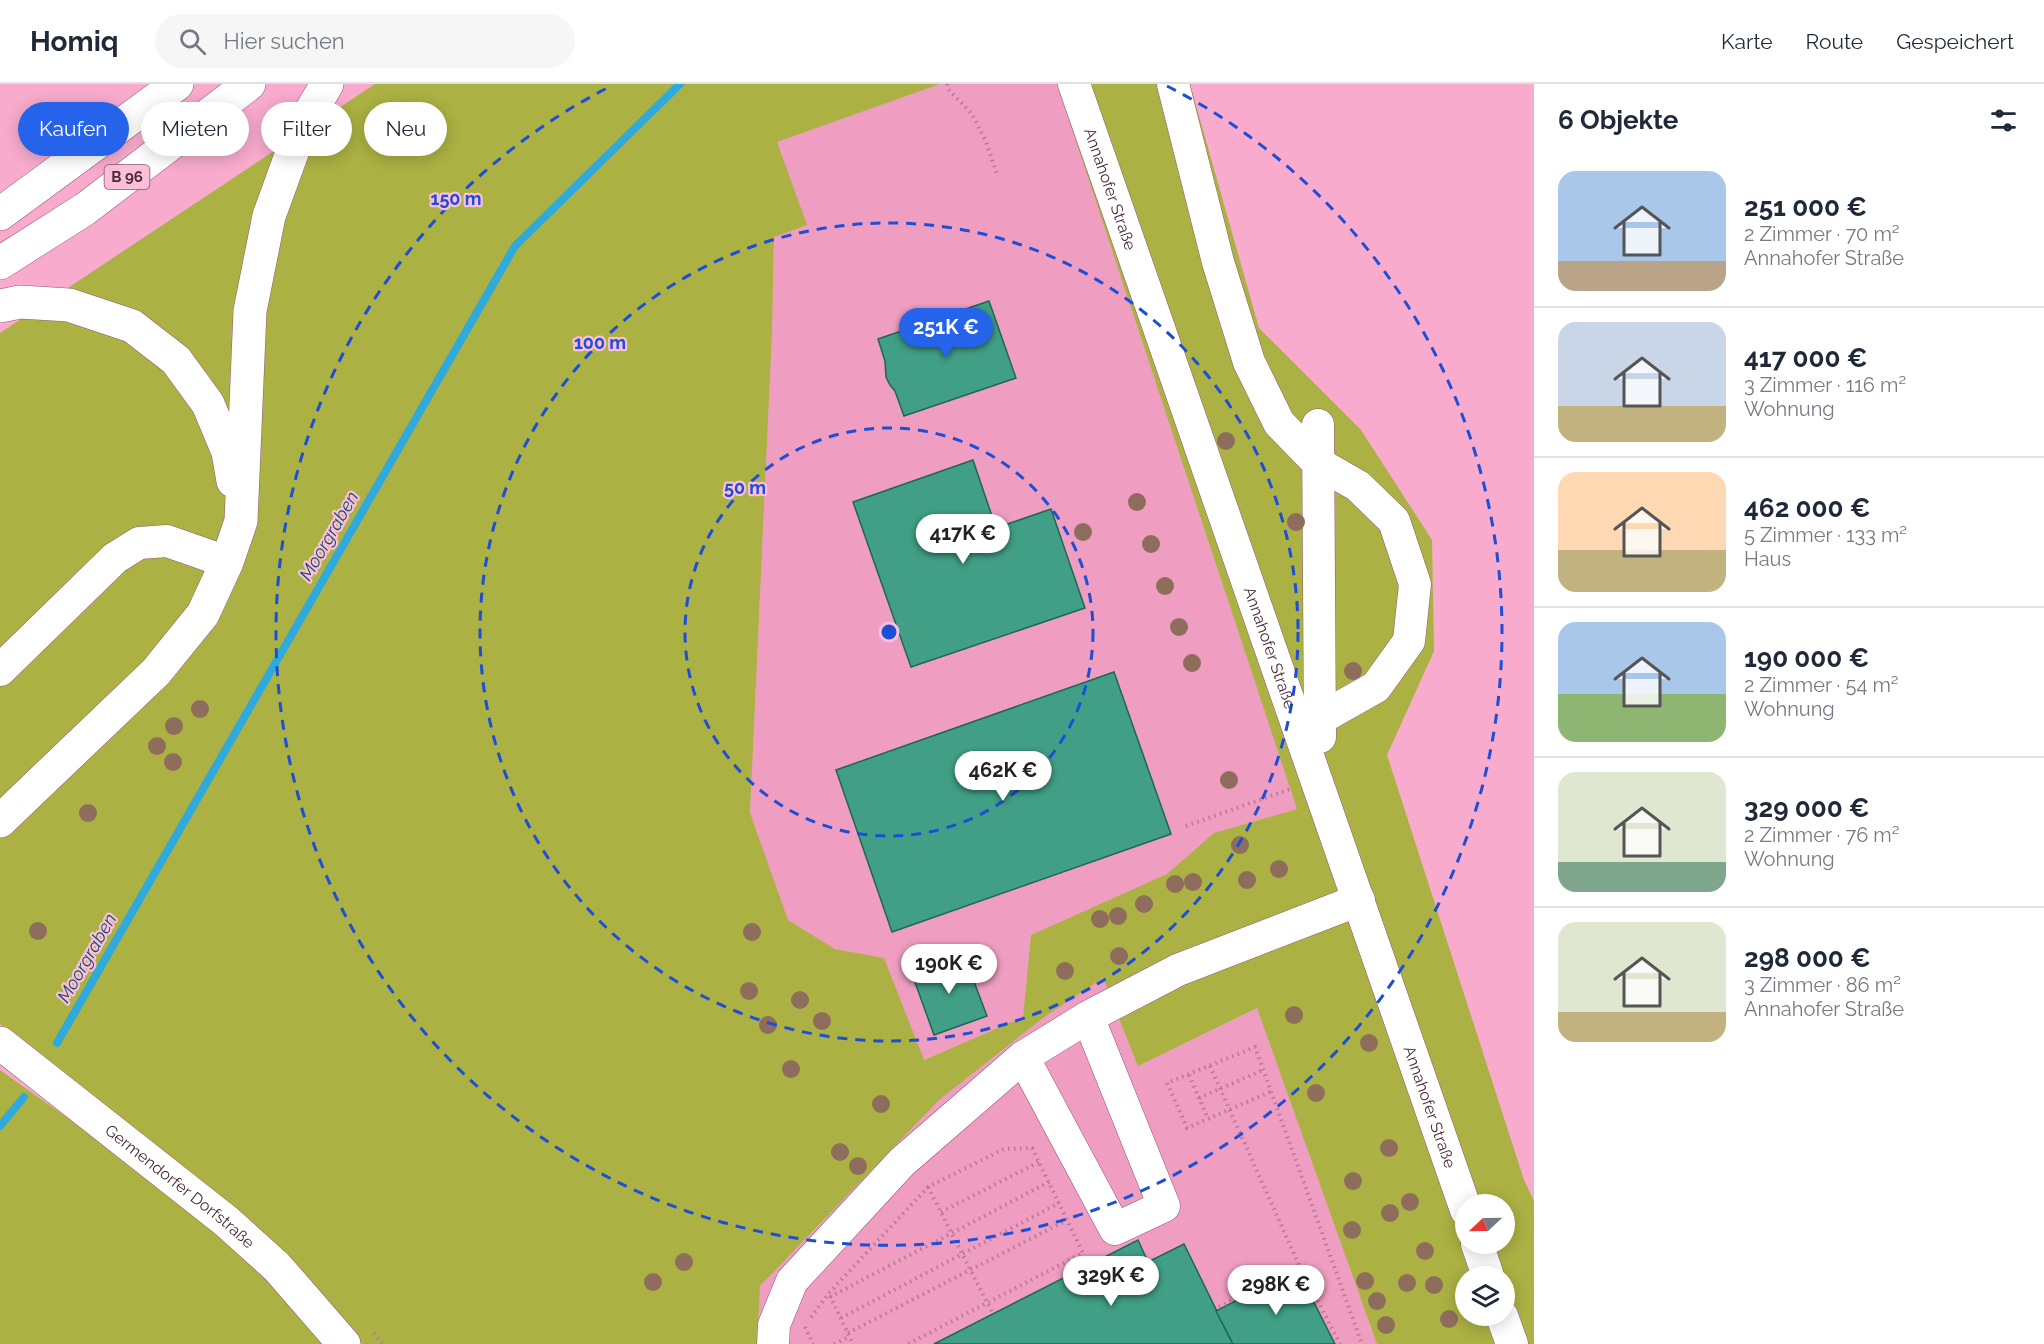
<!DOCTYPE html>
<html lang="de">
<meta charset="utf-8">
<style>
:root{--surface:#fff;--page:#f6f6f7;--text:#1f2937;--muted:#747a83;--line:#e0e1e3;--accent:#2563eb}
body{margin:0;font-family:Raleway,sans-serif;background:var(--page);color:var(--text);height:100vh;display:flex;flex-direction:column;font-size:22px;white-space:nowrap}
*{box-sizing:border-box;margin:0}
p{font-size:20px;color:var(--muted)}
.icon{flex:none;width:33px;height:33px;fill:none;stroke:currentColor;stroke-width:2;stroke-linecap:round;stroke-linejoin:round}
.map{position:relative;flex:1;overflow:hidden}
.panel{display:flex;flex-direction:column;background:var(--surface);width:510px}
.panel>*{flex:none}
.banner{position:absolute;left:18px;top:18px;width:570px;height:54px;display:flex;gap:12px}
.needle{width:39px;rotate:248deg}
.controls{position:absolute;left:1455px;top:1110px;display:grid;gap:12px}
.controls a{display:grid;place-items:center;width:60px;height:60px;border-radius:50%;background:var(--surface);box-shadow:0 3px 15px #0003;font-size:30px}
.price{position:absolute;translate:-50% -51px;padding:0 14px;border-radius:21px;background:#fff;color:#222;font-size:20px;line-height:39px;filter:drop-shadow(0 2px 3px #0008)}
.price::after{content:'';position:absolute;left:50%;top:36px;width:18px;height:14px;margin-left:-9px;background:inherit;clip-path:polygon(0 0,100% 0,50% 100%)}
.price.selected{background:var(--accent);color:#fff}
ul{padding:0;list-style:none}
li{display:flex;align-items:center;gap:18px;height:150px;padding:0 24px}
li+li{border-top:2px solid var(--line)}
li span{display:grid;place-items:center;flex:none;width:168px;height:120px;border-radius:18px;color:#555}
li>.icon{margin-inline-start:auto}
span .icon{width:72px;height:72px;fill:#fffc;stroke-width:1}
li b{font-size:26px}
h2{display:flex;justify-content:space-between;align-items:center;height:72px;padding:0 24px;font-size:26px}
.tag{padding:0 21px;border-radius:27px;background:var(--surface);box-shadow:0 3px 15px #0003;font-size:21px;line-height:54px}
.tag.selected{background:var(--accent);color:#fff}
header{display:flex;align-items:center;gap:36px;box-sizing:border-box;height:84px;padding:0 30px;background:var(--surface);border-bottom:2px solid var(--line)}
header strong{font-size:28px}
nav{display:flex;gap:33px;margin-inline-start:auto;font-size:21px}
.search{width:420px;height:54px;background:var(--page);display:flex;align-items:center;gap:15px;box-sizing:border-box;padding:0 21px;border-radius:33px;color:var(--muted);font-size:22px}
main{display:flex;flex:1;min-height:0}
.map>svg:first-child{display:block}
.built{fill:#ef9dc0}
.green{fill:#abb142;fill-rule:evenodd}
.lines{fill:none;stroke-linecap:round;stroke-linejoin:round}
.stream{stroke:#30a9dd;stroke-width:8}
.building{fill:#409f85;stroke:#1d6854;stroke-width:1.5}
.minor-casing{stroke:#9a5575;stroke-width:33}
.major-casing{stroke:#9a5575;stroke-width:34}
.highway-casing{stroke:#9a5575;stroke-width:34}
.path{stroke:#b67a94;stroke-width:4;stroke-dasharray:1.5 4.5;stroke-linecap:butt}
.minor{stroke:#fff;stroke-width:32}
.major{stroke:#fff;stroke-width:33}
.highway{stroke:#fff;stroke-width:33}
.tree{fill:#8e6d5c}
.ring{fill:none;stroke:#1d4ed8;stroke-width:3;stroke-dasharray:10 8}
.labels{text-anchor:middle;stroke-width:4.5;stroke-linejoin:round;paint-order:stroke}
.shield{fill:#fcbed8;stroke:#7e5667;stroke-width:1.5}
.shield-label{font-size:15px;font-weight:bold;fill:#482a37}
.street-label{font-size:16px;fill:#482a37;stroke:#fcbed8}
.water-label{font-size:18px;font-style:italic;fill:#0f4f6a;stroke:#fcbed8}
.centre{fill:#1d4ed8;stroke:#fcbed8;stroke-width:3}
.ring-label{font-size:18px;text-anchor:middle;font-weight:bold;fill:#1d4ed8;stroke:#fcbed8;stroke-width:4.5;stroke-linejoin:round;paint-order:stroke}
</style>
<header>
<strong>Homiq</strong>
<div class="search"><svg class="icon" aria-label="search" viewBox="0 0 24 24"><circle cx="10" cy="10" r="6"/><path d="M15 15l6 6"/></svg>Hier suchen</div>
<nav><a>Karte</a><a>Route</a><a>Gespeichert</a></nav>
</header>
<main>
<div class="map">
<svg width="1534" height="1260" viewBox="0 0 1534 1260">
<rect width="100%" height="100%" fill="#f8abcc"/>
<g class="built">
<path d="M940 0H1057L1297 725 1214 749 1167 790 1031 851 1023 933 923 976 884 874 835 865 788 836 750 730 772 248 777 58Z"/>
<path d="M1103 894 1138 982 1258 924 1377 1260H757L760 1202 939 1016 1043 934Z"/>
</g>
<g class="green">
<path d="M375 0H940L777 58 807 141 774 153 772 248 750 729 788 836 835 865 884 874 924 976 1023 933 1031 851 1167 790 1214 749 1297 725 1057 0H1190L1259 244 1361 346 1432 456 1434 567 1387 671 1524 1096 1534 1117V1260H1377L1257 924 1138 982 1103 894 1043 934 939 1016 760 1202 757 1260H362L334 1228 0 940V249ZM1466 1120H1504V1160H1466ZM1466 1192H1504V1232H1466Z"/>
<path d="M0 986C88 1048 177 1112 258 1185 282 1207 303 1235 325 1260H0Z"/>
</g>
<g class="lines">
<g class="stream">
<path d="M57 959 515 162 680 0"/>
<path d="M0 1042 24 1013"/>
</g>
</g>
<g class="building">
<path d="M989 217 1016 294 904 332 895 307 890 301 886 293 885 277 878 255Z"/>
<path d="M973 376 996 444 1051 425 1085 524 911 583 853 418Z"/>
<path d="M1114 588 1171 750 892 848 836 686Z"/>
<path d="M964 871 987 932 934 951 912 890Z"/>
<path d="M1138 1156 1148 1178 1184 1160 1233 1260H934Z"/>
<path d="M1297 1185 1335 1260H1233L1216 1227Z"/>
</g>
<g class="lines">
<defs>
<g id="minor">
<path id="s1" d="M1074 0 1466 1126"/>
<path d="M1173 0 1218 178 1249 278 1279 339 1318 379 1358 402 1394 437 1415 500 1409 557 1376 603 1321 634"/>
<path d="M1318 341 1320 653"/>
<path d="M0 586 115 474 139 459 167 457 227 478"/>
<path d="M1023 973 1115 1145 1164 1122 1088 933"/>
<path d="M1477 1160 1488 1192"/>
<path d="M1502 1232 1512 1260"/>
<path d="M773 1260 774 1241 792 1197 902 1078 1023 973 1088 933 1178 886 1359 816"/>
</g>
<g id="major">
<path id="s2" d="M0 959 226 1137 277 1183 344 1260"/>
</g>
<g id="highway">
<path d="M0 130 177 0"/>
<path d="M0 179 85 125 249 0"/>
<path d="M0 222 20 218 69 221 132 242 176 276 208 320 228 368 233 397"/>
<path d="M0 737 156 588 203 530 227 478 241 437 250 227 269 132 301 44 327 0"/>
</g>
</defs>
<use href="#minor" class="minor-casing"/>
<use href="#major" class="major-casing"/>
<use href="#highway" class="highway-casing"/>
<g class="path">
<path d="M947 0 948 5 972 30 986 58 997 90"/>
<path d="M1186 742 1290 705"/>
<path d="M1210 982 1299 1181 1340 1260"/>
<path d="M1189 991 1208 1035"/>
<path d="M1270 1008 1187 1044 1167 999 1255 963 1362 1260"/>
<path d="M1199 1014 1263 986"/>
<path d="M928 1103 993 1230"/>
<path d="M941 1128 1039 1078"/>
<path d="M830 1212 853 1260"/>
<path d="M830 1213 1049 1098"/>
<path d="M1219 1223 1299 1181"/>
<path d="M811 1233 829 1209 928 1103 1004 1065 1032 1064 1083 1169 908 1260"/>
<path d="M841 1234 1059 1119"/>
<path d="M805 1243 813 1260"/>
<path d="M374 1249 382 1260"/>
<path d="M848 1249 1067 1136"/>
<path d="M834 1260 849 1253"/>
</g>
<use href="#minor" class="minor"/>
<use href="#major" class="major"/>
<use href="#highway" class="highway"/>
</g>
<g class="tree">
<circle cx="1226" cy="357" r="9"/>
<circle cx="1137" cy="418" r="9"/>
<circle cx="1296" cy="438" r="9"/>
<circle cx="1083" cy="448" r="9"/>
<circle cx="1151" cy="460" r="9"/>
<circle cx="1165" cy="502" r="9"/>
<circle cx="1179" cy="543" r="9"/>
<circle cx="1192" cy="579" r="9"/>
<circle cx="1353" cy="587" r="9"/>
<circle cx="200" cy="625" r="9"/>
<circle cx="174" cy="642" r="9"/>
<circle cx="157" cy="662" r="9"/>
<circle cx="173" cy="678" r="9"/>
<circle cx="1229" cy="696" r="9"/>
<circle cx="88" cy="729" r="9"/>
<circle cx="1240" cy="761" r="9"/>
<circle cx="1279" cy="785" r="9"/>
<circle cx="1247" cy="796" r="9"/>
<circle cx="1193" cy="798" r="9"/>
<circle cx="1175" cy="800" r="9"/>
<circle cx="1144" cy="820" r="9"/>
<circle cx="1118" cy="832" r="9"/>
<circle cx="1100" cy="835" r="9"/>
<circle cx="38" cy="847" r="9"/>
<circle cx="752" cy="848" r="9"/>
<circle cx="1119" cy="872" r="9"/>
<circle cx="1065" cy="887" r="9"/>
<circle cx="749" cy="907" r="9"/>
<circle cx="800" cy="916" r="9"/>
<circle cx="1294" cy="931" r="9"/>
<circle cx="822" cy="937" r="9"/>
<circle cx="768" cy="941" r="9"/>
<circle cx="1369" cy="959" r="9"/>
<circle cx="791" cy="985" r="9"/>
<circle cx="1316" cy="1009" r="9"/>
<circle cx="881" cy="1020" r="9"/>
<circle cx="1389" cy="1064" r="9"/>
<circle cx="840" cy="1068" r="9"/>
<circle cx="858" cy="1082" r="9"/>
<circle cx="1353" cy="1097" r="9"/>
<circle cx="1410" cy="1118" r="9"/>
<circle cx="1390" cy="1129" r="9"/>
<circle cx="1352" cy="1146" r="9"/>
<circle cx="1425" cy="1167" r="9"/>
<circle cx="684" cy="1178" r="9"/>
<circle cx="1365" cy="1197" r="9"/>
<circle cx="653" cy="1198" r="9"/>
<circle cx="1407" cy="1199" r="9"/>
<circle cx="1434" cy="1201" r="9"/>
<circle cx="1377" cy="1217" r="9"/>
<circle cx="1449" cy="1235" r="9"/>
<circle cx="1386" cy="1241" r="9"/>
</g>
<g class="ring">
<circle cx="889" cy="548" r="204"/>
<circle cx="889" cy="548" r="409"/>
<path d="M1167 2A613 613 0 1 1 611 2"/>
</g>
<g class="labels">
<rect class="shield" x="104.5" y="81" width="45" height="24" rx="4.5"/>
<g class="shield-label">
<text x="127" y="98">B 96</text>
</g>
<g class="street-label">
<text dy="6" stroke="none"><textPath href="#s1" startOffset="111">Annahofer Straße</textPath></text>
<text dy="6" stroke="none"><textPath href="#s1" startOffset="597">Annahofer Straße</textPath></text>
<text dy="6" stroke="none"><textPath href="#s1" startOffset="1083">Annahofer Straße</textPath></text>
<text dy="6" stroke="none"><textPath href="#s2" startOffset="230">Germendorfer Dorfstraße</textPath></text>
</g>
<g class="water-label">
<text transform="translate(329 452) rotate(-60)" y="6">Moorgraben</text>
<text transform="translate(87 874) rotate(-60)" y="6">Moorgraben</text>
</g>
</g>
<circle cx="889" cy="548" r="9" class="centre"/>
<g class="ring-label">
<text x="456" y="121">150 m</text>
<text x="600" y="265">100 m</text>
<text x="745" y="410">50 m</text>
</g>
</svg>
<div class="controls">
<a><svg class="needle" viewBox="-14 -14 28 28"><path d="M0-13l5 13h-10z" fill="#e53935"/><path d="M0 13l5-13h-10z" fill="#747a83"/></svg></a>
<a><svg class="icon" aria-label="layers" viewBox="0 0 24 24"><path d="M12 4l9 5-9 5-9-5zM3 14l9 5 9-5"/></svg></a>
</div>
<b class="price selected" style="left:946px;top:275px">251K €</b>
<b class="price" style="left:963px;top:481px">417K €</b>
<b class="price" style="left:1003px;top:718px">462K €</b>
<b class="price" style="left:949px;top:911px">190K €</b>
<b class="price" style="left:1111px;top:1223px">329K €</b>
<b class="price" style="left:1276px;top:1232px">298K €</b>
<div class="banner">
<a class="tag selected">Kaufen</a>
<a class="tag">Mieten</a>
<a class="tag">Filter</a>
<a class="tag">Neu</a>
</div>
</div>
<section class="panel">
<h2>6 Objekte<svg class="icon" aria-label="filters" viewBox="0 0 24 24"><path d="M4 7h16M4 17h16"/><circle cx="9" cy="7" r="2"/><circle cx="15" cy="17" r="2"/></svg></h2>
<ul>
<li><span style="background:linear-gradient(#a9c7e8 75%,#b9a48a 0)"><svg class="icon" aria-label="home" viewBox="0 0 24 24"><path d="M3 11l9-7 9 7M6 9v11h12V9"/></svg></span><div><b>251 000 €</b><p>2 Zimmer · 70 m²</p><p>Annahofer Straße</p></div></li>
<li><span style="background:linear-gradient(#c9d6e8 70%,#c2b280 0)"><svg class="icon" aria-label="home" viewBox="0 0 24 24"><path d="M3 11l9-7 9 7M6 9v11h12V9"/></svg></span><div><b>417 000 €</b><p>3 Zimmer · 116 m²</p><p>Wohnung</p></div></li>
<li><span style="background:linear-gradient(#ffd9b3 65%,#c2b280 0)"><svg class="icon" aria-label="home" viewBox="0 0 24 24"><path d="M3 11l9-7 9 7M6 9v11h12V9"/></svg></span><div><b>462 000 €</b><p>5 Zimmer · 133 m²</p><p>Haus</p></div></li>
<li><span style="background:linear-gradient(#a9c7e8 60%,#8fb573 0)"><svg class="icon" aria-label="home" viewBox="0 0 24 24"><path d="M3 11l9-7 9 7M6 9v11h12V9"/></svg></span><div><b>190 000 €</b><p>2 Zimmer · 54 m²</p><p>Wohnung</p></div></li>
<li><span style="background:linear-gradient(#dfe7d0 75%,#7fa58c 0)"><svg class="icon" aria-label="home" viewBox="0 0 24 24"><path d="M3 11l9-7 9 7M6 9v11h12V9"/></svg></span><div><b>329 000 €</b><p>2 Zimmer · 76 m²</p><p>Wohnung</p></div></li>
<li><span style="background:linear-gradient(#dfe7d0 75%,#c2b280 0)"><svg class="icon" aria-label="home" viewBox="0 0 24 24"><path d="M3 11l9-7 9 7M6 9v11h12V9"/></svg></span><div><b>298 000 €</b><p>3 Zimmer · 86 m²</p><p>Annahofer Straße</p></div></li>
</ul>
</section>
</main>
